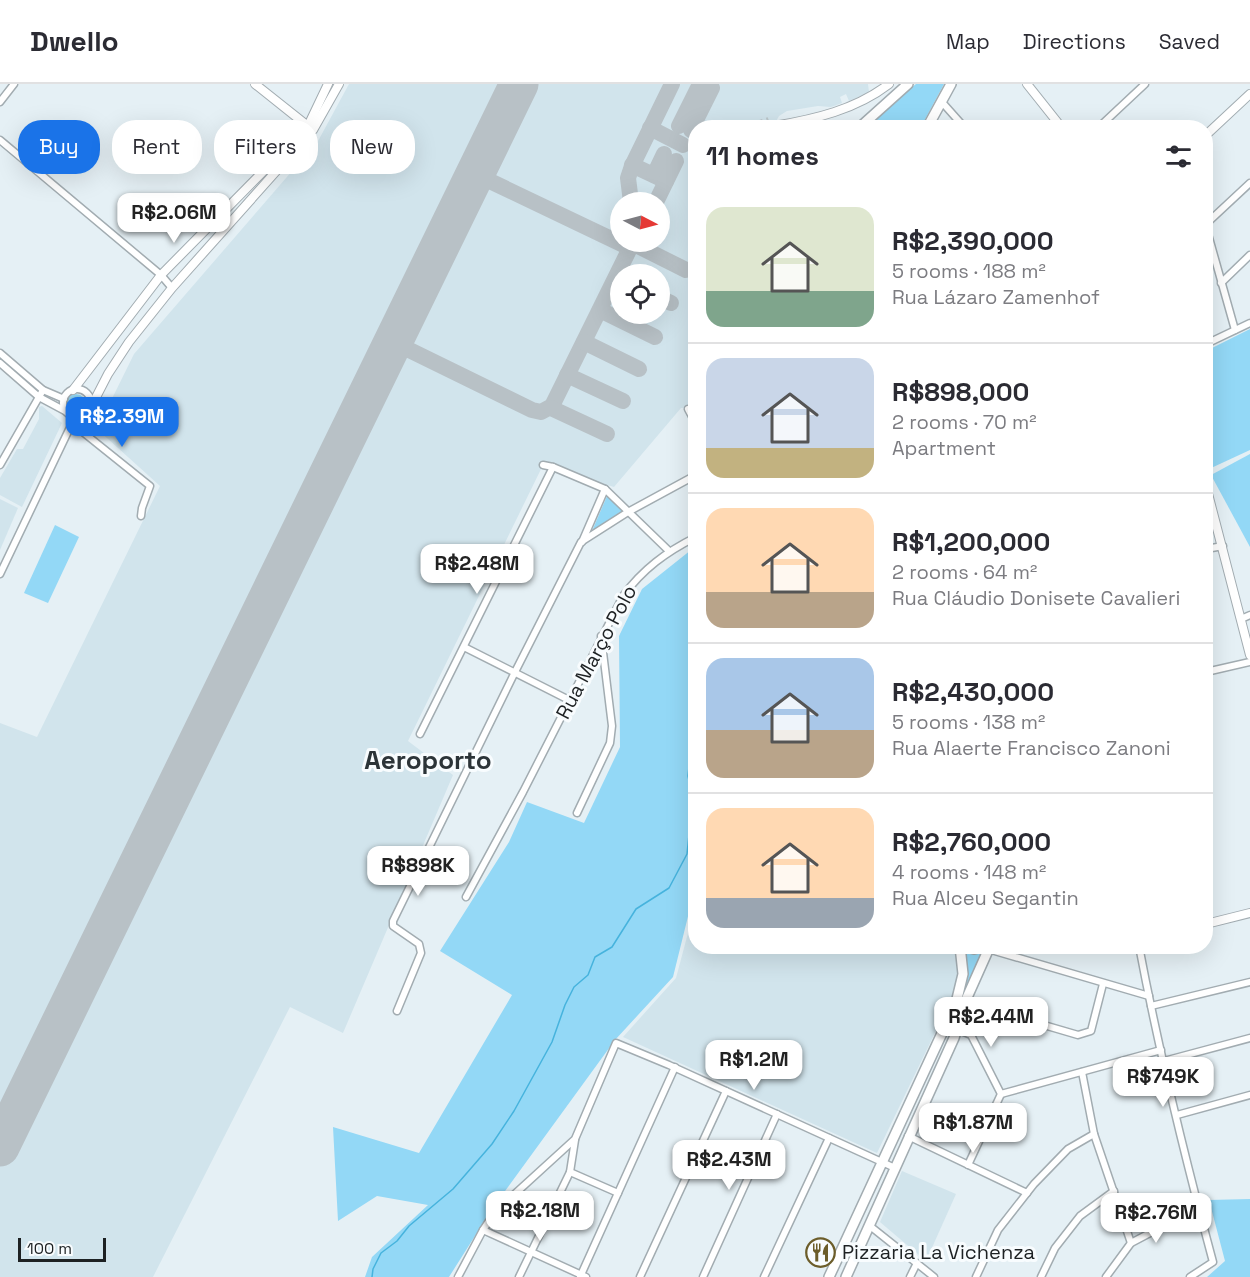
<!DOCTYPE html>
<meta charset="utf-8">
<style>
:root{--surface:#fff;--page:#f7f7f7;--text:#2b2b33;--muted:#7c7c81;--line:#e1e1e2;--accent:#1a73e8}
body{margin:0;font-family:"Space Grotesk",sans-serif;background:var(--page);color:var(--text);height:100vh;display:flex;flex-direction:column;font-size:22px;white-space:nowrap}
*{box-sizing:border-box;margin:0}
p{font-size:20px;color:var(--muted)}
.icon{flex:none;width:33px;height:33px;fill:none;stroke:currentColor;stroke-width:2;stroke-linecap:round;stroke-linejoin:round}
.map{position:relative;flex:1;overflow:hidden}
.panel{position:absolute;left:688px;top:36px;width:525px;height:834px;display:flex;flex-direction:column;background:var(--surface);border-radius:24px;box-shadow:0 6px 24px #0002}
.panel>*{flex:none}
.top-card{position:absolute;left:18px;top:36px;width:570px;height:54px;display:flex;gap:12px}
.needle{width:39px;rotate:96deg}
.controls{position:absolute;left:610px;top:108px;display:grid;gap:12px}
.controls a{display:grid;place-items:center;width:60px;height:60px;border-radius:50%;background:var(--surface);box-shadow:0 6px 24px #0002;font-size:30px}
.scale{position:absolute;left:18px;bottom:15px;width:88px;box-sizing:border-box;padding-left:6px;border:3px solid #1d2123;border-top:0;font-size:16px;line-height:21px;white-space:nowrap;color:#1d2123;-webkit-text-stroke:4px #f8fcfe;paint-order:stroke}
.price{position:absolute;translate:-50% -51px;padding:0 14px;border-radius:12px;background:#fff;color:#222;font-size:20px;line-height:39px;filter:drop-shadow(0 2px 3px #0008)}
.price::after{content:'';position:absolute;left:50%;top:36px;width:18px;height:14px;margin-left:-9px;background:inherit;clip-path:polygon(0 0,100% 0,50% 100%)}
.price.active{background:var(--accent);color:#fff}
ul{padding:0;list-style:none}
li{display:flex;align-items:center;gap:18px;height:150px;padding:0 18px}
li+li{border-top:2px solid var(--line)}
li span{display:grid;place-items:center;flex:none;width:168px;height:120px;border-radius:18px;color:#555}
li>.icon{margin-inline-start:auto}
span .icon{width:72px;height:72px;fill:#fffc;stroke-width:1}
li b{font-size:26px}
h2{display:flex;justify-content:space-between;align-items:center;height:72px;padding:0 18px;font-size:26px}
.chip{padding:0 21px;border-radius:24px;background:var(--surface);box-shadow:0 6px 24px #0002;font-size:21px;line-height:54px}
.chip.active{background:var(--accent);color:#fff}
header{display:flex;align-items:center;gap:36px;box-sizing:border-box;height:84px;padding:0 30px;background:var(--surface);border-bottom:2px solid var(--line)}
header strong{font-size:28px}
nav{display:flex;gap:33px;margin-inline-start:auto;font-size:21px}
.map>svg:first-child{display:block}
.built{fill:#d1e4ec;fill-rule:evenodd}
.green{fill:#93d8f6}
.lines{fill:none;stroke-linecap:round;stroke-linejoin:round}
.stream{stroke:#46b3dd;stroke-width:1.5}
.taxiway{stroke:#b8c1c6;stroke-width:16}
.runway{stroke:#b8c1c6;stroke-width:39}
.tertiary-tunnel{stroke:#bdc7cb;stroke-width:8;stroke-dasharray:8 4;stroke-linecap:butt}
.minor-casing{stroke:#a2acb1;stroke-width:9}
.tertiary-casing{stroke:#a2acb1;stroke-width:10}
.primary-casing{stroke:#a2acb1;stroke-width:12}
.minor{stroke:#fff;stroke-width:6}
.tertiary{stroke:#fff;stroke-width:8}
.primary{stroke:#fff;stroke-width:9}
.labels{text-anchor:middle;stroke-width:6;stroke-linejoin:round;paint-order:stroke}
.street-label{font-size:20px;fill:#1d2123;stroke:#f8fcfe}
.poi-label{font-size:20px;fill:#1d2123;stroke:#f8fcfe;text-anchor:start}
.district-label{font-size:26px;font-weight:bold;fill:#2c3438;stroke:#f8fcfe}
</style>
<header>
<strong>Dwello</strong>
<nav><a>Map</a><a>Directions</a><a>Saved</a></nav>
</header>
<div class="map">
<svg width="1250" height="1193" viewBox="0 0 1250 1193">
<rect width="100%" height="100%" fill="#e5f0f5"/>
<g class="built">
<path d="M349 0H868L869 8 849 17 846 10 840 13 842 19 831 23 818 22 787 27 779 32 773 43 696 44V323L681 324 614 403 543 381 408 657 453 691 343 949 290 923 153 1193H0V639L37 653 160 402 97 345 134 270 318 57ZM621 118H660V158H621ZM621 190H660V230H621Z"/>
<path d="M42 322 62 339 22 423 0 411V394L17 365H23L39 335V323Z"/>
<path d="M0 415 18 424 0 466Z"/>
<path d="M696 819V862H955L960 891 957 903 877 1069 623 953 676 894Z"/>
<path d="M902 1087 956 1110 926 1177 880 1138Z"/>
</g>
<g class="green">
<path d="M916 0H944L921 43 863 44Z"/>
<path d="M1250 245V366L1209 385 1206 369V267Z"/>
<circle cx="76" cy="320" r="10"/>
<path d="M1250 370V463L1211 391Z"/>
<path d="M607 412 626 427 592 447Z"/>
<path d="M55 441 79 453 48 519 24 509Z"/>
<path d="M696 462V800L673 893 615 956 492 1125 449 1193H365L372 1173 428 1121 377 1112 338 1137 333 1043 419 1069 512 911 440 867 509 758 527 718 584 739 620 663 619 552 642 505Z"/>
<path d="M984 867 958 923 953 939 950 938C958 915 971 893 964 868L977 869Z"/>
<path d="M1250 1115V1193H1207L1225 1177 1209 1116Z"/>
</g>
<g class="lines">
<path class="stream" d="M372 1193 373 1185 381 1169 397 1157 409 1142 453 1105 492 1060 514 1027 552 958 565 921 574 903 588 891 595 873 612 863 636 825 669 804 687 770 693 712 688 692 696 618"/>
<g class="taxiway">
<path d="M679 42 700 0"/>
<path d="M650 44 683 61"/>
<path d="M691 46 712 4"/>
<path d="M632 81 666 97"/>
<path d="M475 90 630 164"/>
<path d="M654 91 664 70"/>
<path d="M631 118 628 94 632 82 672 0"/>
<path d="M656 118 676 77"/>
<path d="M632 159 686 186"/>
<path d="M660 214 671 219"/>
<path d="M600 226 655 253"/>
<path d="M393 258 532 326 541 328 552 322 633 158"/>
<path d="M584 258 639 285"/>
<path d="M567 291 623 317"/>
<path d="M551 324 607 350"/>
</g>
<path class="runway" d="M0 1063 519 0"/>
<path class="tertiary-tunnel" d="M758 44 760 40 769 37"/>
<defs>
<g id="minor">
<path d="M941 17 965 44"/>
<path d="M0 18 14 0"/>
<path d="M1098 44 1145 0"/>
<path d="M0 56 161 191 172 204"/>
<path d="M1206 140 1250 99"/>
<path d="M1206 143 1235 246"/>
<path d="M1221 199 1250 171"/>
<path d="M1206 260 1250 239"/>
<path d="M0 269 43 306 64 315"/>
<path d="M0 279 39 313 67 328"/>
<circle cx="77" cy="319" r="14"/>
<path d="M688 325 696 340"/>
<path d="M80 333 79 345 150 402 142 424 141 432"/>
<path d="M0 381 43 306"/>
<path d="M543 381 553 383 605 405 669 467"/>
<path d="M582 458 605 405"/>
<path d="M1206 465 1223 462"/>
<path d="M0 490 75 333"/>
<path d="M1241 535 1250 531"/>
<path d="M464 563 569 616"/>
<path d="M1206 588 1250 578"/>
<path d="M420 650 553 383"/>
<path d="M577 729 610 659 612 642 601 552"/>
<path d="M466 813 523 708 623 512C643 485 666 468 696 453"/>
<path d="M1139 862C1159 968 1185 1074 1213 1178L1190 1193"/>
<path d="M988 865 1149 912"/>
<path d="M965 918 1078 951 1091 947 1103 900"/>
<path d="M1151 922 1250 898"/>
<path d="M397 927 421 869 419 860 393 842V837L515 588 581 458 628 428 696 391"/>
<path d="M957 945 971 951 1001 1010"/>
<path d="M1164 977 1250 954"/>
<path d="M1082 988 1094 1050 1131 1159"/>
<path d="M1001 1010 1161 966"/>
<path d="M1177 1031 1250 1011"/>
<path d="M908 1052 1027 1109"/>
<path d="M968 1081 1001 1010"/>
<path d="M570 1088 618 1109"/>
<path d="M870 1142 934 1193"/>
<path d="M483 1146 586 1193"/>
<path d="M458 1193 483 1146 495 1128 575 1055 616 959 669 981 895 1084"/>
<path d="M519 1193 570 1088 575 1056"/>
<path d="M580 1193 675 983"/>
<path d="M640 1193 726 1007"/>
<path d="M703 1193 777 1030"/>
<path d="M764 1193 829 1054"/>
<path d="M910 1193 917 1179"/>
<path d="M976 1193 998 1146 1034 1100 1068 1065 1094 1050"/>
<path d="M1041 1193 1055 1164 1080 1132 1114 1107"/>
<path d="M1106 1193 1131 1159 1165 1141 1197 1118"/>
</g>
<g id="tertiary">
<path d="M255 0 309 43"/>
<path d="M1027 0 1062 44"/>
<path d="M774 42C815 35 855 26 889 0"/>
<path d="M1206 51 1250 10"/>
<path d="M73 306 161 191 308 42 328 0"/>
<path d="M91 323 108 290 129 258 172 204 313 46 339 0"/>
<path d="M1206 402 1250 571"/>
<path d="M1206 840 1250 829"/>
</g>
<g id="primary">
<path d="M859 44 908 0"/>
<path d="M927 44 951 0"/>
<path d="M963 862 974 865 985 862"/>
<path d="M829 1193 956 919 963 890 960 862"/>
<path d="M846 1193 954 954 965 918 990 862"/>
</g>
</defs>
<use href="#minor" class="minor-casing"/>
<use href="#tertiary" class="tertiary-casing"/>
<use href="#primary" class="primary-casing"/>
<use href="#minor" class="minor"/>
<use href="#tertiary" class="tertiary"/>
<use href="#primary" class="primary"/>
</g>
<defs>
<symbol id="restaurant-ring" viewBox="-11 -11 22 22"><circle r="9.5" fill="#f8fcfe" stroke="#6c5d2a" stroke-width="1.5"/><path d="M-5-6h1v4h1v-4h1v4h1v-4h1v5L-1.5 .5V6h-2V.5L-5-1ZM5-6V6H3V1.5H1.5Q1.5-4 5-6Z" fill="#6c5d2a"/></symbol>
</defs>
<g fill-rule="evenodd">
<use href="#restaurant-ring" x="804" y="1152" width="33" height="33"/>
</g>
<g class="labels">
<g class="street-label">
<text transform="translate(596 568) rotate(-62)" y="7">Rua Março Polo</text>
</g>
<g class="poi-label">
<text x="842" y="1175">Pizzaria La Vichenza</text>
</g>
<g class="district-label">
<text x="428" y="685">Aeroporto</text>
</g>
</g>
</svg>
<div class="controls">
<a><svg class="needle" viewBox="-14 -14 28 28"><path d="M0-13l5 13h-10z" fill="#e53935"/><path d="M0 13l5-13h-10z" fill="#7c7c81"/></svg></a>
<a><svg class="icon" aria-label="locate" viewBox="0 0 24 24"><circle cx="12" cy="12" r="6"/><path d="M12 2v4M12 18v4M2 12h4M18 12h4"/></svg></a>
</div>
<div class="scale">100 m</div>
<b class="price" style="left:174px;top:160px">R$2.06M</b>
<b class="price active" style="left:122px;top:364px">R$2.39M</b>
<b class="price" style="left:477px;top:511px">R$2.48M</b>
<b class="price" style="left:418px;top:813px">R$898K</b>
<b class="price" style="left:991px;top:964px">R$2.44M</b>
<b class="price" style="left:754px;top:1007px">R$1.2M</b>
<b class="price" style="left:1163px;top:1024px">R$749K</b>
<b class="price" style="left:973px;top:1070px">R$1.87M</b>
<b class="price" style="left:729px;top:1107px">R$2.43M</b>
<b class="price" style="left:540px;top:1158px">R$2.18M</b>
<b class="price" style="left:1156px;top:1160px">R$2.76M</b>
<div class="top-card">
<a class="chip active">Buy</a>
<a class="chip">Rent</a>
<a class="chip">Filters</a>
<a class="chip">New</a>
</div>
<section class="panel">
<h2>11 homes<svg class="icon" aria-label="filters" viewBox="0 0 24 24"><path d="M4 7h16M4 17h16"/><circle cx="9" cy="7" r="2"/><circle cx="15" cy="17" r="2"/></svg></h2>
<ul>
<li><span style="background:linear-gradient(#dfe7d0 70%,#7fa58c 0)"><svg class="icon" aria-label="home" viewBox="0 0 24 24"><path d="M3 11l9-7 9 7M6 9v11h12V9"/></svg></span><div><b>R$2,390,000</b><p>5 rooms · 188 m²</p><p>Rua Lázaro Zamenhof</p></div></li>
<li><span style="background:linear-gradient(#c9d6e8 75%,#c2b280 0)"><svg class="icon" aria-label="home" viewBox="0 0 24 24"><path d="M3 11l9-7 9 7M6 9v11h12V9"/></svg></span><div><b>R$898,000</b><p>2 rooms · 70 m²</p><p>Apartment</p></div></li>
<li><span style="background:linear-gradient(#ffd9b3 70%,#b9a48a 0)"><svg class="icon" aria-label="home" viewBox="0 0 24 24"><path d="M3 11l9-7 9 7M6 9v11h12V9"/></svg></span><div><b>R$1,200,000</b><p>2 rooms · 64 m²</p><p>Rua Cláudio Donisete Cavalieri</p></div></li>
<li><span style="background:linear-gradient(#a9c7e8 60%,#b9a48a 0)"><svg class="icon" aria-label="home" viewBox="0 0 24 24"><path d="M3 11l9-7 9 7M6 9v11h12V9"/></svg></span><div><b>R$2,430,000</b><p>5 rooms · 138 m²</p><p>Rua Alaerte Francisco Zanoni</p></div></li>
<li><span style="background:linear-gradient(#ffd9b3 75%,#9aa5b1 0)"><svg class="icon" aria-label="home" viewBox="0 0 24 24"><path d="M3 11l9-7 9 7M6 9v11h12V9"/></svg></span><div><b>R$2,760,000</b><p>4 rooms · 148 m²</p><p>Rua Alceu Segantin</p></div></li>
</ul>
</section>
</div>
